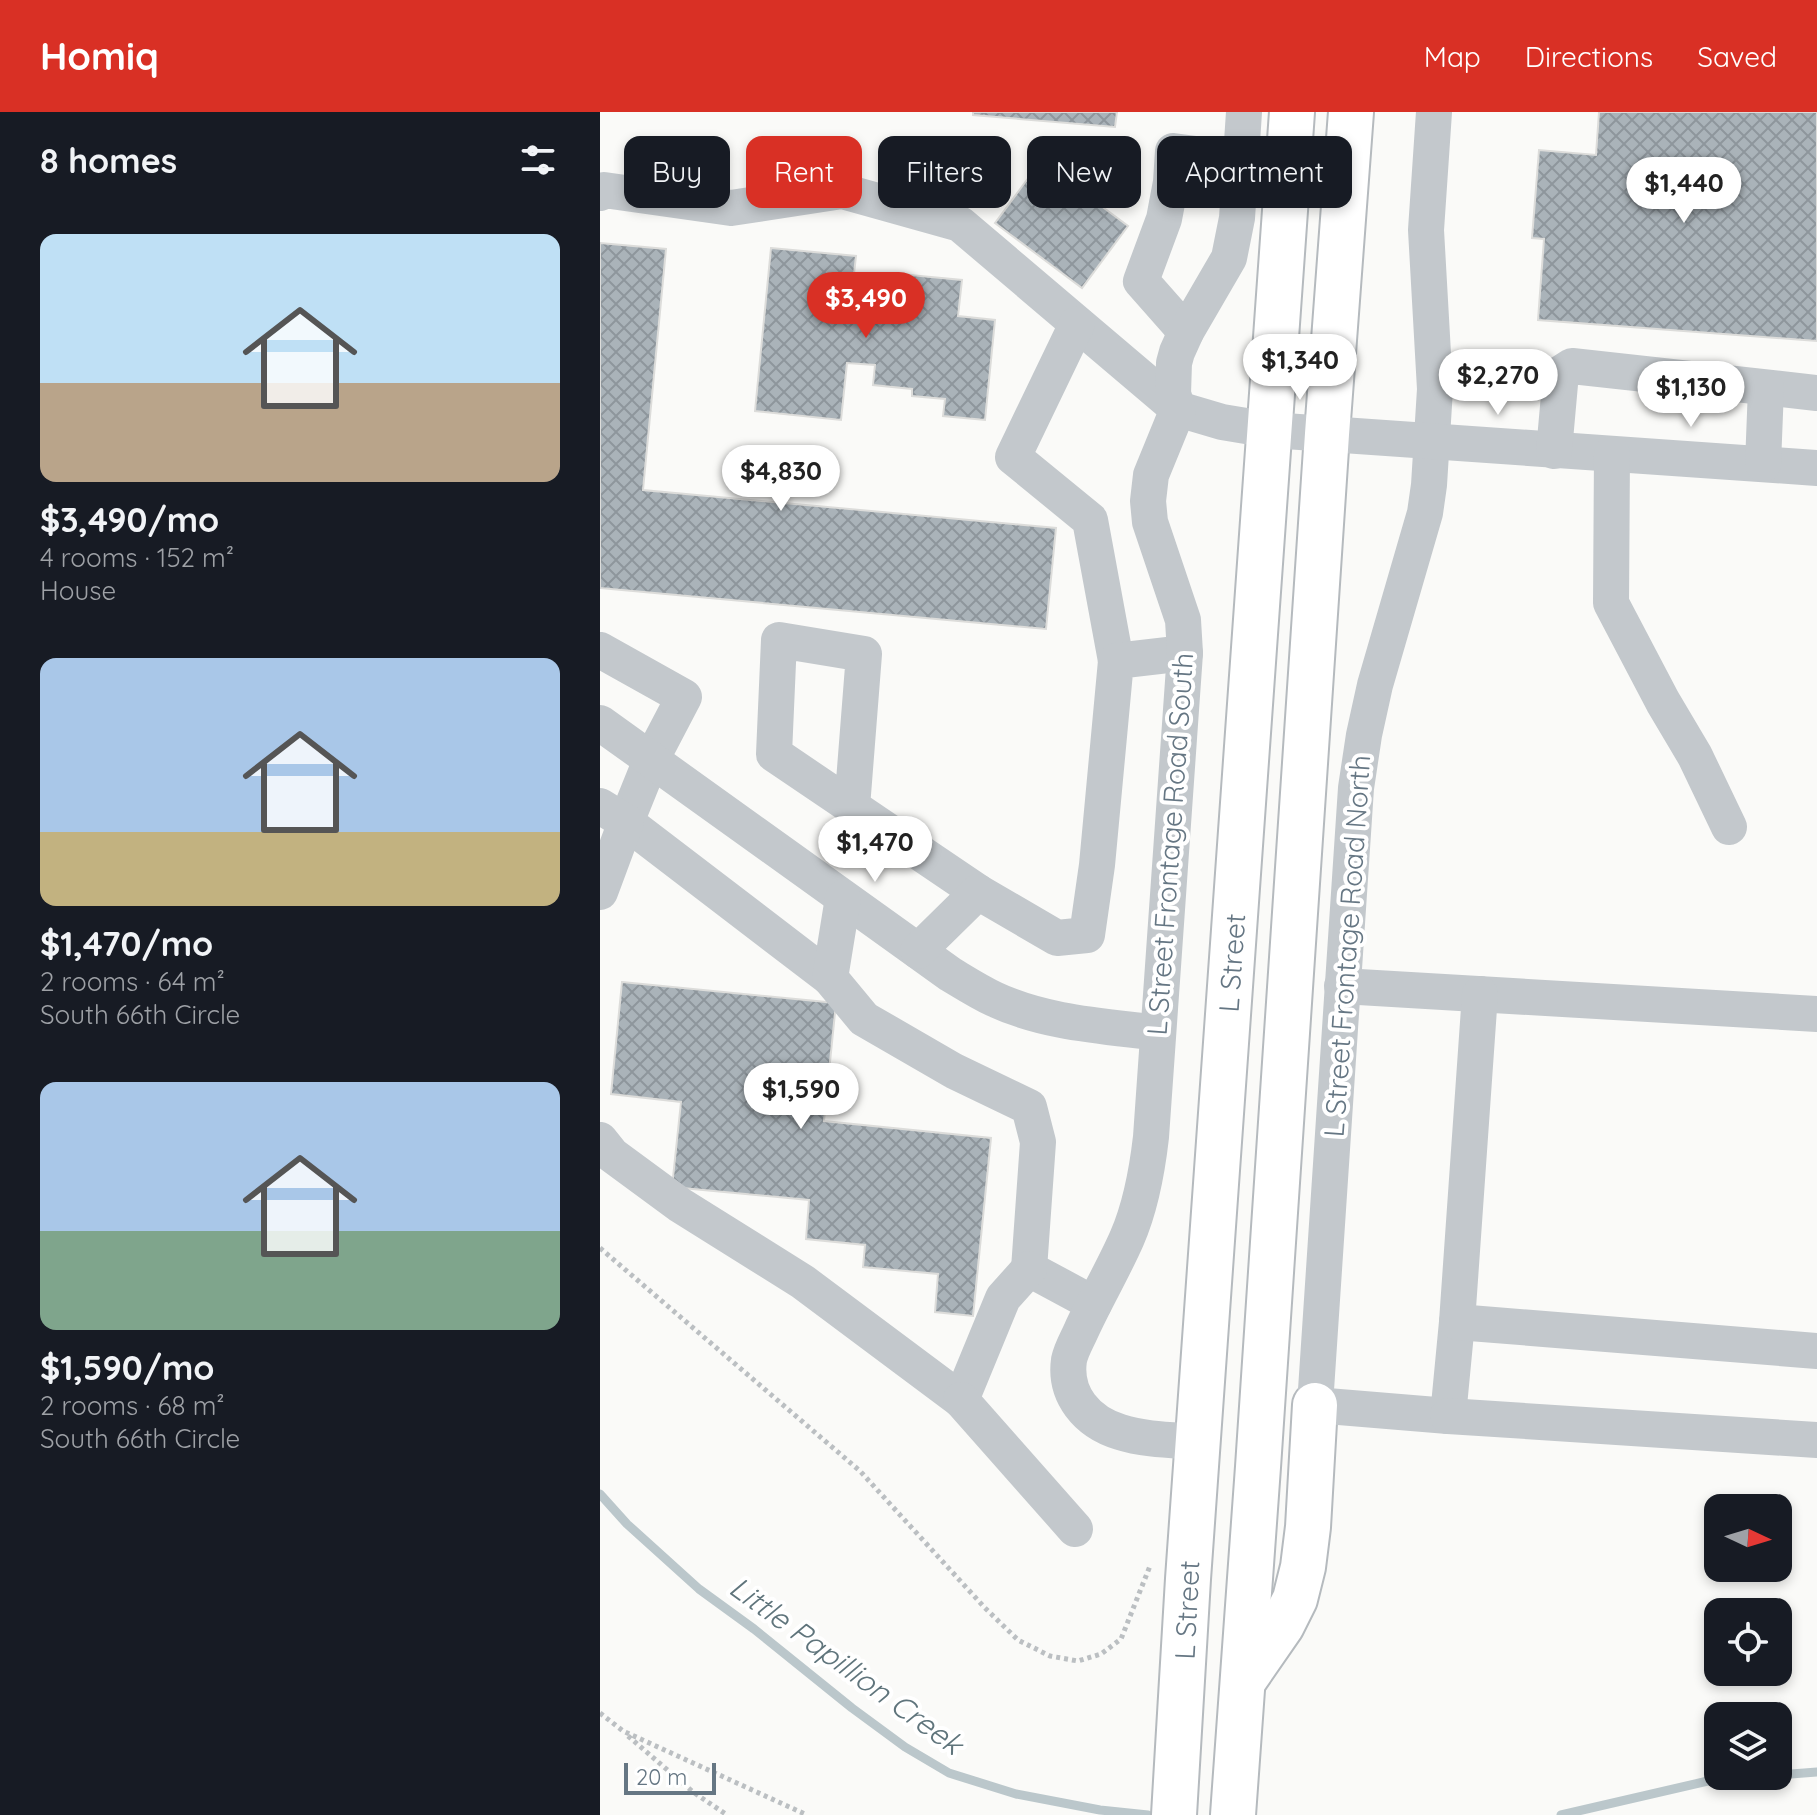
<!DOCTYPE html>
<meta charset="utf-8">
<style>
:root{--surface:#171b24;--page:#20242c;--text:#f1f3f6;--muted:#9ea1a6;--accent:#d93025}
body{margin:0;font-family:Quicksand,sans-serif;background:var(--page);color:var(--text);height:100vh;display:flex;flex-direction:column;font-size:30px;white-space:nowrap}
*{box-sizing:border-box;margin:0}
p{font-size:26px;color:var(--muted)}
.icon{flex:none;width:44px;height:44px;fill:none;stroke:currentColor;stroke-width:2;stroke-linecap:round;stroke-linejoin:round}
.map{position:relative;flex:1;overflow:hidden}
.side{display:flex;flex-direction:column;background:var(--surface);width:600px}
.side>*{flex:none}
.guide{position:absolute;left:24px;top:24px;width:760px;height:72px;display:flex;gap:16px}
.needle{width:52px;rotate:94deg}
.buttons{position:absolute;left:1104px;top:1382px;display:grid;gap:16px}
.buttons a{display:grid;place-items:center;width:88px;height:88px;border-radius:16px;background:var(--surface);box-shadow:0 4px 12px #0003;font-size:40px}
.scale{position:absolute;left:24px;bottom:20px;width:92px;box-sizing:border-box;padding-left:8px;border:4px solid #657683;border-top:0;font-size:22px;line-height:28px;white-space:nowrap;color:#657683;-webkit-text-stroke:6px #fff;paint-order:stroke}
.price{position:absolute;translate:-50% -68px;padding:0 18px;border-radius:28px;background:#fff;color:#222;font-size:26px;line-height:52px;filter:drop-shadow(0 2px 4px #0008)}
.price::after{content:'';position:absolute;left:50%;top:48px;width:24px;height:18px;margin-left:-12px;background:inherit;clip-path:polygon(0 0,100% 0,50% 100%)}
.price.selected{background:var(--accent);color:#fff}
ul{padding:0;list-style:none}
li{display:grid;align-content:center;gap:16px;height:424px;padding:0 40px}
li span{display:grid;place-items:center;height:248px;border-radius:16px;color:#555}
li>.icon{margin-inline-start:auto}
span .icon{width:144px;height:144px;fill:#fffc;stroke-width:1}
li b{font-size:34px}
h2{display:flex;justify-content:space-between;align-items:center;height:96px;padding:0 40px;font-size:34px}
.pill{padding:0 28px;border-radius:16px;background:var(--surface);box-shadow:0 4px 12px #0003;font-size:28px;line-height:72px}
.pill.selected{background:var(--accent);color:#fff}
header{display:flex;align-items:center;gap:48px;box-sizing:border-box;height:112px;padding:0 40px;background:var(--accent);color:#fff}
header strong{font-size:38px}
nav{display:flex;gap:44px;margin-inline-start:auto;font-size:28px}
main{display:flex;flex:1;min-height:0}
.map>svg:first-child{display:block}
.lines{fill:none;stroke-linecap:round;stroke-linejoin:round}
.stream{stroke:#bbc7cb;stroke-width:9}
.building{fill:url(#building-cross-hatch);stroke:#dcdcda;stroke-width:2}
.major-casing{stroke:#b5babe;stroke-width:48}
.path{stroke:#bbbfc2;stroke-width:5;stroke-dasharray:4 4;stroke-linecap:butt}
.minor{stroke:#c3c8cc;stroke-width:36}
.major{stroke:#fff;stroke-width:44}
.labels{text-anchor:middle;stroke-width:8;stroke-linejoin:round;paint-order:stroke}
.street-label{font-size:28px;fill:#657683;stroke:#fff}
.water-label{font-size:30px;font-style:italic;fill:#60757c;stroke:#fff}
</style>
<header>
<strong>Homiq</strong>
<nav><a>Map</a><a>Directions</a><a>Saved</a></nav>
</header>
<main>
<section class="side">
<h2>8 homes<svg class="icon" aria-label="filters" viewBox="0 0 24 24"><path d="M4 7h16M4 17h16"/><circle cx="9" cy="7" r="2"/><circle cx="15" cy="17" r="2"/></svg></h2>
<ul>
<li><span style="background:linear-gradient(#bfe0f5 60%,#b9a48a 0)"><svg class="icon" aria-label="home" viewBox="0 0 24 24"><path d="M3 11l9-7 9 7M6 9v11h12V9"/></svg></span><div><b>$3,490/mo</b><p>4 rooms · 152 m²</p><p>House</p></div></li>
<li><span style="background:linear-gradient(#a9c7e8 70%,#c2b280 0)"><svg class="icon" aria-label="home" viewBox="0 0 24 24"><path d="M3 11l9-7 9 7M6 9v11h12V9"/></svg></span><div><b>$1,470/mo</b><p>2 rooms · 64 m²</p><p>South 66th Circle</p></div></li>
<li><span style="background:linear-gradient(#a9c7e8 60%,#7fa58c 0)"><svg class="icon" aria-label="home" viewBox="0 0 24 24"><path d="M3 11l9-7 9 7M6 9v11h12V9"/></svg></span><div><b>$1,590/mo</b><p>2 rooms · 68 m²</p><p>South 66th Circle</p></div></li>
</ul>
</section>
<div class="map">
<svg width="1217" height="1703" viewBox="0 0 1217 1703">
<defs>
<pattern id="building-cross-hatch" width="8" height="8" patternUnits="userSpaceOnUse" patternTransform="scale(2)"><rect width="8" height="8" fill="#aab3b9"/><path d="M0 0l8 8M0 8l8-8" fill="none" stroke="#8e969c"/></pattern>
</defs>
<rect width="100%" height="100%" fill="#fafaf8"/>
<g class="lines">
<g class="stream">
<path d="M0 1382 27 1412 99 1477 154 1517 252 1596 305 1635 349 1661 416 1682 500 1698 548 1703"/>
<path d="M1178 1663 1217 1660"/>
<path d="M961 1703 1112 1668 1169 1664"/>
</g>
</g>
<g class="building">
<path d="M373 0H517L515 15 373 3Z"/>
<path d="M999 0H1217V229L938 208 944 127 932 126 939 38 996 43Z"/>
<path d="M441 49 528 114 482 176 395 111Z"/>
<path d="M0 131 66 137 43 378 456 416 446 517 0 476Z"/>
<path d="M171 136 256 144 251 189 297 193 300 162 362 168 358 204 395 208 385 308 343 304 345 287 312 284V277L273 273 275 253 247 251 241 308 155 299Z"/>
<path d="M22 870 236 891 224 1009 391 1026 373 1204 335 1200 338 1162 263 1155 265 1133 206 1127 209 1088 72 1075 81 990 11 982Z"/>
</g>
<g class="lines">
<defs>
<g id="major">
<path d="M644 1568 682 1513 695 1487 703 1455 708 1415 715 1293"/>
<path d="M574 1703 588 1467 692 0"/>
<path d="M633 1703 658 1355 727 322 751 0"/>
</g>
</defs>
<use href="#major" class="major-casing"/>
<g class="path">
<path d="M0 1136 260 1359 385 1496 418 1528 450 1544 478 1549 501 1542 521 1527 550 1454"/>
<path d="M0 1601 23 1619 207 1703"/>
<path d="M28 1624 93 1680 127 1703"/>
</g>
<g class="minor">
<path d="M834 0 826 118 835 277 829 373 825 401 775 573 764 623 756 676 715 1293 848 1304 857 1210"/>
<path d="M0 81 4 78 131 96 242 79 360 112 578 297 622 310 670 318 1217 356"/>
<path d="M477 212 413 345 490 408 516 549"/>
<path d="M586 220 541 169 564 107 571 70 573 39 641 48"/>
<path d="M954 339 961 261 972 254 1217 281"/>
<path d="M1012 342 1011 491 1063 590 1095 644 1129 715"/>
<path d="M1163 352 1166 276"/>
<path d="M0 538 84 585 51 648 26 710 230 866"/>
<path d="M0 611 350 862C365 871 379 880 394 887 445 911 503 914 558 921"/>
<path d="M0 694 26 710 0 780"/>
<path d="M252 695 264 542 179 528 174 642 378 780"/>
<path d="M243 786 230 866 264 907 354 959 429 995 438 1030 429 1157 494 1192"/>
<path d="M318 839 378 780 457 826 487 823 497 753 516 549 585 541"/>
<path d="M742 874 1217 902"/>
<path d="M880 882 857 1210 1217 1239"/>
<path d="M0 1028 12 1043 80 1093 203 1170 361 1288 403 1186 429 1157"/>
<path d="M361 1288 475 1417"/>
<path d="M848 1304 1217 1328"/>
<path d="M599 1330C573 1328 545 1328 520 1320 487 1310 464 1283 469 1248 471 1238 477 1228 481 1219 495 1188 513 1158 527 1126 541 1094 547 1060 551 1025L585 541 583 508 550 410 548 389 551 363 578 297 573 282 574 251 577 240 586 220 629 146 637 106 644 0"/>
</g>
<use href="#major" class="major"/>
</g>
<g class="labels">
<g class="street-label">
<text transform="translate(570 732) rotate(-86)" y="10">L Street Frontage Road South</text>
<text transform="translate(747 834) rotate(-86)" y="10">L Street Frontage Road North</text>
<text transform="translate(632 851) rotate(-86)" y="10">L Street</text>
<text transform="translate(587 1498) rotate(-87)" y="10">L Street</text>
</g>
<g class="water-label">
<text transform="translate(246 1554) rotate(36)" y="10">Little Papillion Creek</text>
</g>
</g>
</svg>
<div class="buttons">
<a><svg class="needle" viewBox="-14 -14 28 28"><path d="M0-13l5 13h-10z" fill="#e53935"/><path d="M0 13l5-13h-10z" fill="#9ea1a6"/></svg></a>
<a><svg class="icon" aria-label="locate" viewBox="0 0 24 24"><circle cx="12" cy="12" r="6"/><path d="M12 2v4M12 18v4M2 12h4M18 12h4"/></svg></a>
<a><svg class="icon" aria-label="layers" viewBox="0 0 24 24"><path d="M12 4l9 5-9 5-9-5zM3 14l9 5 9-5"/></svg></a>
</div>
<div class="scale">20 m</div>
<b class="price" style="left:1084px;top:113px">$1,440</b>
<b class="price selected" style="left:266px;top:228px">$3,490</b>
<b class="price" style="left:700px;top:290px">$1,340</b>
<b class="price" style="left:898px;top:305px">$2,270</b>
<b class="price" style="left:1091px;top:317px">$1,130</b>
<b class="price" style="left:181px;top:401px">$4,830</b>
<b class="price" style="left:275px;top:772px">$1,470</b>
<b class="price" style="left:201px;top:1019px">$1,590</b>
<div class="guide">
<a class="pill">Buy</a>
<a class="pill selected">Rent</a>
<a class="pill">Filters</a>
<a class="pill">New</a>
<a class="pill">Apartment</a>
</div>
</div>
</main>
